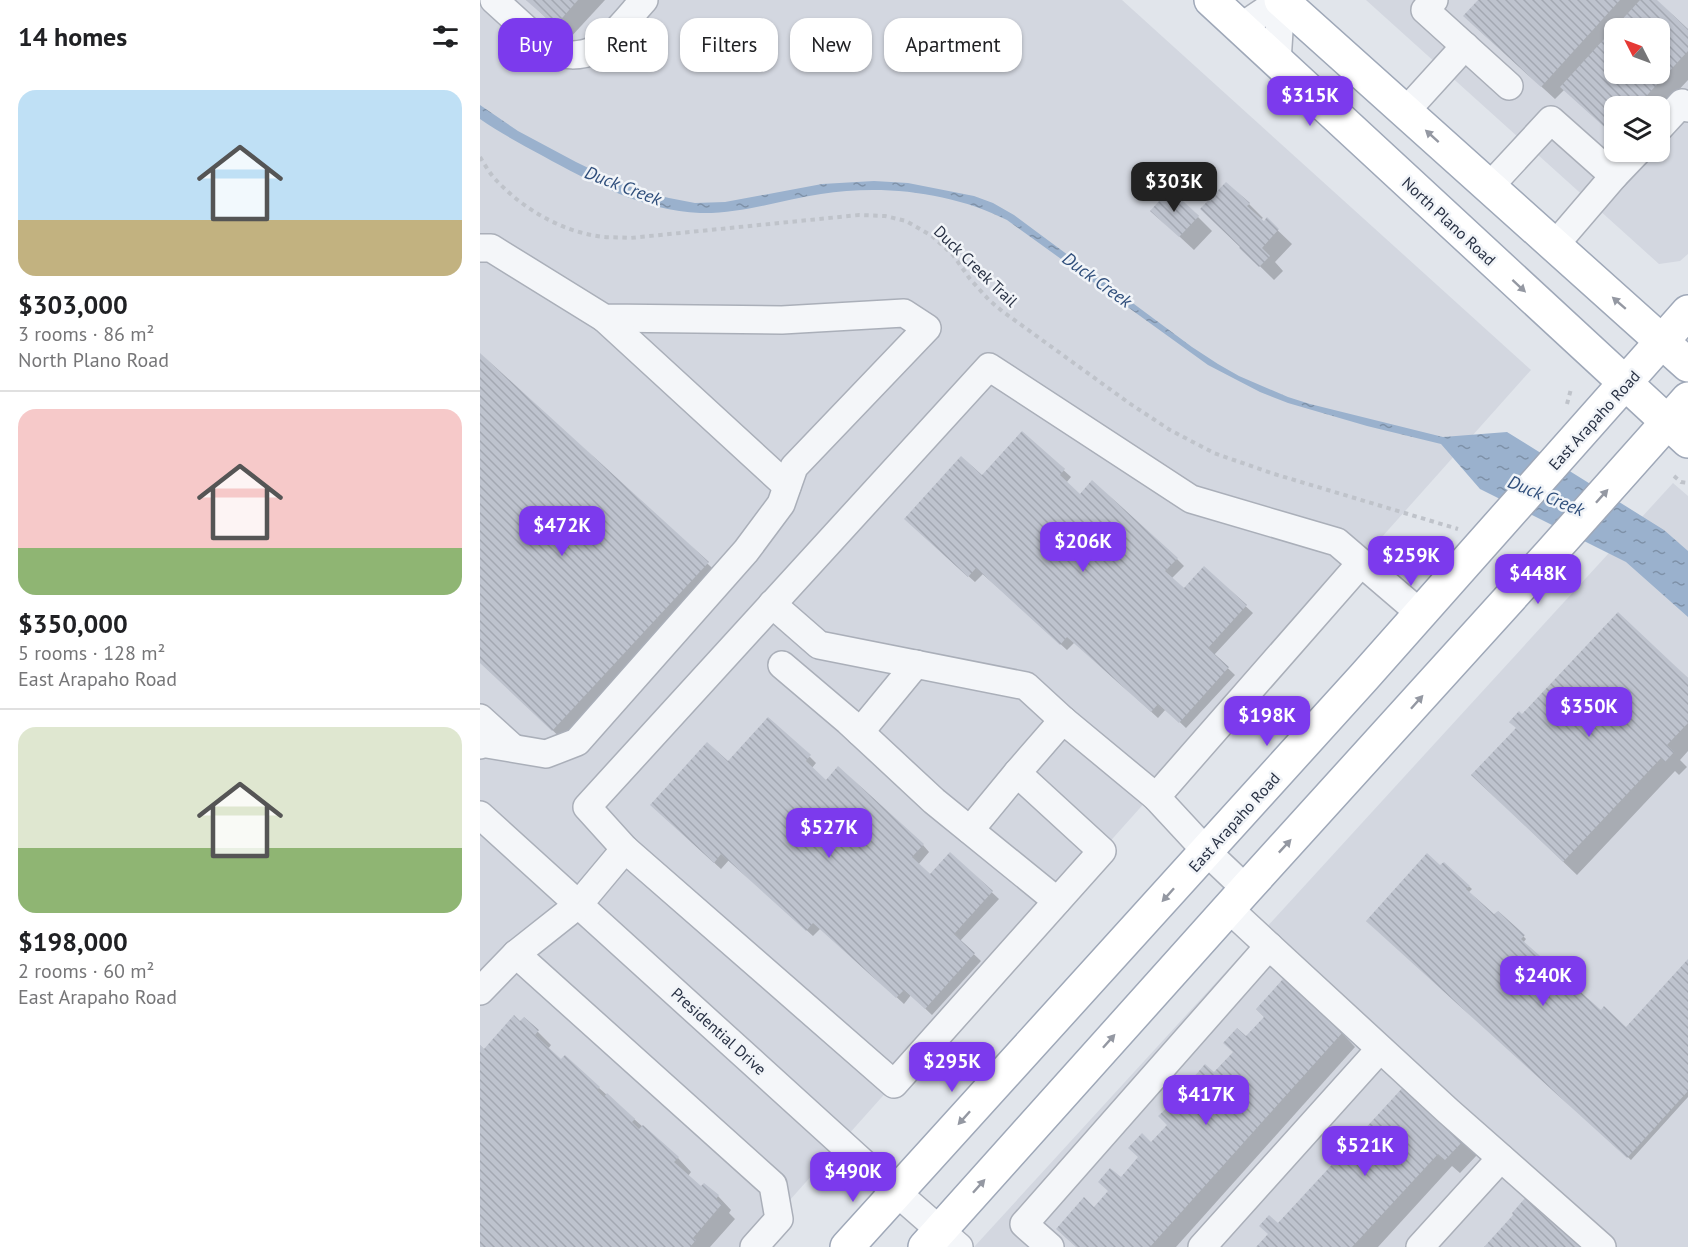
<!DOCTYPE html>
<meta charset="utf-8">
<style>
:root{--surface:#fff;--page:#f2f2f2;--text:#202124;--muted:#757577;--line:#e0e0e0;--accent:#7c3aed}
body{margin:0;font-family:"PT Sans",sans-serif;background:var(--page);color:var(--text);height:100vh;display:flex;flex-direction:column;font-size:22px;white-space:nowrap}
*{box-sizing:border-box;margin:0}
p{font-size:20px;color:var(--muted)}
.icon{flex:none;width:33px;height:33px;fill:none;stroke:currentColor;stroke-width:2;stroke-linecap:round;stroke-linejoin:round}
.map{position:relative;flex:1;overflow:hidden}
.drawer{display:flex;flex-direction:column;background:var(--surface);width:480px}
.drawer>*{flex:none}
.guide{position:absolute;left:18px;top:18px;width:570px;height:54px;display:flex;gap:12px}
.needle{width:39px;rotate:312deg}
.tools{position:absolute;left:1124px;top:18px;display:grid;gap:12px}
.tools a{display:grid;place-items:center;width:66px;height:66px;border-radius:12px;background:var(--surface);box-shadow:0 2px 4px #0004;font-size:30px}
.price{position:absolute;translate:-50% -51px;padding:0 14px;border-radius:12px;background:var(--accent);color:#fff;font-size:20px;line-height:39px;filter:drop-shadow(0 2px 3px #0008)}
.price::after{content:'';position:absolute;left:50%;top:36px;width:18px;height:14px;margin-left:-9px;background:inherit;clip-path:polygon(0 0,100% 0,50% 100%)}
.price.active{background:#222;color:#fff}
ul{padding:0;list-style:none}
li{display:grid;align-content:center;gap:12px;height:318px;padding:0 18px}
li+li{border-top:2px solid var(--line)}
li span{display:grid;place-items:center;height:186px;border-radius:18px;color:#555}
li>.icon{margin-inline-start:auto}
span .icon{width:108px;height:108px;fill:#fffc;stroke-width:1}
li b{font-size:26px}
h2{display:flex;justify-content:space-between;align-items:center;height:72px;padding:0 18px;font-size:26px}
.tag{padding:0 21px;border-radius:18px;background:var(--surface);box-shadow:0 2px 4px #0004;font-size:21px;line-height:54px}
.tag.active{background:var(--accent);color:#fff}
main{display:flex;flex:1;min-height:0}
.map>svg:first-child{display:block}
.built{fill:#d3d7e0;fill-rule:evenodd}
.water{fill:url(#water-ripples)}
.shadow{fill:#0003;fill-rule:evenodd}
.building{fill:url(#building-back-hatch);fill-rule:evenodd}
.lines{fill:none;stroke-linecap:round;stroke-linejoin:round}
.minor-casing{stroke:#aaafb9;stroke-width:30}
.major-casing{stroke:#9fa8b8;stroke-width:36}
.path{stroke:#bfc3ca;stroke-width:4;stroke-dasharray:4.5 4.5;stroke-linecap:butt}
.minor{stroke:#f4f6f9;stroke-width:27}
.major{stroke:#fff;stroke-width:33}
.oneway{fill:#9498a2}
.labels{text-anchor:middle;stroke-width:5;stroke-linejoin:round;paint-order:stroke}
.street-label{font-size:16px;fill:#283144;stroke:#f1f4f8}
.water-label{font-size:18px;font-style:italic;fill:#2f4e7b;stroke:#f1f4f8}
</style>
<main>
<section class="drawer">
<h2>14 homes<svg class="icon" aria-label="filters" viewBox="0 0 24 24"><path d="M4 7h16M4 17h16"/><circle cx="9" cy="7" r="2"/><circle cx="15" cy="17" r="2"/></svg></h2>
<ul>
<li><span style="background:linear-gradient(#bfe0f5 70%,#c2b280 0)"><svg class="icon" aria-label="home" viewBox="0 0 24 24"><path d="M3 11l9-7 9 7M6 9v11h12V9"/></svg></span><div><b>$303,000</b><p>3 rooms · 86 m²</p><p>North Plano Road</p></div></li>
<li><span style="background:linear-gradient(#f6c9c9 75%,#8fb573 0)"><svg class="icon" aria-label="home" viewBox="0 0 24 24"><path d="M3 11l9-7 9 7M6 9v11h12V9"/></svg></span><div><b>$350,000</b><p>5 rooms · 128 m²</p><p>East Arapaho Road</p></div></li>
<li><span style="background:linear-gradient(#dfe7d0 65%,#8fb573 0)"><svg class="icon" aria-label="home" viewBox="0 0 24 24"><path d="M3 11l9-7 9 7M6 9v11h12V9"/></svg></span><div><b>$198,000</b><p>2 rooms · 60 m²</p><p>East Arapaho Road</p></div></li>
</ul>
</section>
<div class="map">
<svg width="1208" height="1247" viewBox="0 0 1208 1247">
<defs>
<pattern id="water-ripples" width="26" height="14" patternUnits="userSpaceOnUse" patternTransform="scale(1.5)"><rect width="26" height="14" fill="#9ab1cd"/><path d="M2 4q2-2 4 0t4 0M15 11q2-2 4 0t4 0" fill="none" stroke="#7e91a8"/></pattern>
<pattern id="building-back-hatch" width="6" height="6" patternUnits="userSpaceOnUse" patternTransform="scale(1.5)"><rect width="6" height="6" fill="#bec3ce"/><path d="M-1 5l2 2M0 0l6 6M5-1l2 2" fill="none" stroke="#a3a8b2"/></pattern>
</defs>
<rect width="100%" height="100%" fill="#e1e5eb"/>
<g class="built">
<path d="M0 0H642L1051 370 268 1247H0Z"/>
<path d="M886 0H1208V254L1200 261 1179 264ZM1134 28H1179V74H1134ZM1134 106H1179V152H1134Z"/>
<path d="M1193 483 1208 496V1247H494Z"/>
</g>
<path class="water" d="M0 105 38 131 96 162 129 178 160 191 189 198 215 203 245 202 342 184 394 181 428 183 494 196 513 203 534 215 712 347 738 364 759 376 808 397 830 404 963 437 1027 432 1184 530 1208 551V617L1146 562 1000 489 961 444 887 426 808 403 780 392 728 365 527 220C472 192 402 184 341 194 301 200 261 214 220 213 165 211 110 182 63 156 41 144 20 133 0 119Z"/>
<g class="shadow">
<path d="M47 0H125L89 39Z"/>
<path d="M1000 0H1175L1208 31V80L1179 111V106H1134V135L1085 89 1075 99 999 30ZM1134 28H1179V74H1134Z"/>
<path d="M769 204 783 218 780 220 784 223 787 220 812 244 795 262 803 271 794 280 736 223Z"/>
<path d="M718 217 732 231 714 250 686 224Z"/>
<path d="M0 355 242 577 86 743 0 662Z"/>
<path d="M543 433 591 477 586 483 600 496 697 559 704 566 691 579 704 590 724 568 773 613 734 655 755 675 706 728 686 709 678 718 595 642 587 650 503 574 495 582 433 526 502 477Z"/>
<path d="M1208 680V751L1200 760 1207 767 1199 775 1195 771 1097 875 1007 789 1042 716Z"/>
<path d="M330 757 336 763 331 769 346 782 443 845 449 852 438 865 450 876 471 854 519 899 480 941 501 961 452 1015 431 995 424 1004 341 928 333 936 249 860 241 869 178 811 248 763Z"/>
<path d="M964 864 992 889 988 893 1014 916 1043 936 1046 939 1043 943 1067 964 1071 961 1100 987 1097 991 1121 1012 1146 1029 1208 961V1097L1151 1160 888 921Z"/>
<path d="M41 1023 58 1032 71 1045 68 1049 81 1061 119 1088 198 1158 211 1172 208 1176 221 1188 238 1196 251 1210 249 1213 255 1219 230 1247H0V1048L4 1051Z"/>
<path d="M862 1033 875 1047 696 1247H597L614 1209 767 1038Z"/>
<path d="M983 1141 997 1155 980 1173 972 1166 898 1247H778L871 1146Z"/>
</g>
<g class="building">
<path d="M46 0H98L75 26Z"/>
<path d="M998 0H1140L1061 87 983 16Z"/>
<path d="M1160 0H1177L1208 29V51L1157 106H1134V132L1132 134 1080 87ZM1134 28H1179V74H1134Z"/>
<path d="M746 182 770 203 767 206 784 221 787 217 799 229 782 248 790 256 779 267 759 248 760 247 720 209Z"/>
<path d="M690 189 719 216 699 237 670 211Z"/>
<path d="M0 353 229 562 72 731 0 663Z"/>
<path d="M542 431 585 469 580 475 600 494 612 480 698 558 685 571 704 588 724 566 767 605 728 648 749 667 699 723 678 704 671 712 587 637 580 645 496 568 488 577 424 519 481 456 502 475Z"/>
<path d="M1138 612 1208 678V723L1187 745 1194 752 1185 762 1181 758 1083 862 991 775 1036 728 1029 722 1039 711 1042 714Z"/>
<path d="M288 717 331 755 326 761 346 780 358 766 444 844 432 857 450 874 470 852 513 891 474 934 495 953 445 1009 424 990 416 998 333 923 326 931 241 854 234 863 170 805 227 742 248 761Z"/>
<path d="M947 853 960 865 964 862 990 886 986 889 1014 914 1018 911 1045 935 1041 939 1067 962 1071 959 1098 983 1095 987 1121 1010 1124 1006 1146 1027 1208 959V1091L1147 1158 886 921Z"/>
<path d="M803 979 863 1032 670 1247H596L576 1229 604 1197 614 1207 628 1191 618 1182 630 1168 641 1177 658 1157 648 1148 662 1133 671 1142 687 1125 678 1116 688 1107 725 1064 734 1072 753 1052 743 1043 757 1028 766 1036 784 1017 776 1009Z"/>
<path d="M34 1015 40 1021 44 1017 59 1030 55 1035 81 1059 85 1055 120 1087 117 1090 124 1097 127 1093 155 1119 152 1122 159 1129 163 1125 199 1157 194 1162 221 1186 224 1183 239 1195 236 1199 242 1204 213 1238 216 1240 210 1247H0V1045L4 1049Z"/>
<path d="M925 1085 984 1140 965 1160 958 1154 872 1247H776L788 1234 779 1226 789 1215 798 1223 860 1156 851 1147 861 1135 871 1144Z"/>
<path d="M1046 1197 1101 1247H1004L1033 1215 1032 1213Z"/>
</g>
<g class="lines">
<defs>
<g id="minor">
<path d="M14 0 69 50C82 56 101 57 114 50 129 43 152 13 164 0"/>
<path d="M954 0 945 10 1029 86"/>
<path d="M761 27 801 0"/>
<path d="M797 62 801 0"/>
<path d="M925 112 985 46"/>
<path d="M1179 128 1202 103 1208 108"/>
<path d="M1009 187 1071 120 1134 176 1157 152"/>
<path d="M1074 246 1134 176"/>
<path d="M0 248H11L124 318 302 320 424 313 447 328 314 467 301 504 266 551 97 742 66 754 1 743 0 745"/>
<path d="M124 318 307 486"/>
<path d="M292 604 339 645 546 686 583 720"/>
<path d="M302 665 368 721 454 801 577 901"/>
<path d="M0 718 32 747"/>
<path d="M380 732 436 664"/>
<path d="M676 797 881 563"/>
<path d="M0 815 391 1170 479 1247"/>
<path d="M490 830 537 773"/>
<path d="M145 849 107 807 509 367 711 499 857 542 941 614"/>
<path d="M789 946 968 1111 1122 1247"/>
<path d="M36 954 293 1185 299 1219 274 1247"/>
<path d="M0 991 36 954 99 904 145 849 414 1084 622 851 537 773 583 720 676 797 727 852 766 889"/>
<path d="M570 1247 544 1224 789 946 748 908"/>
<path d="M722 1247 900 1049"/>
<path d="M940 1247 1021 1158"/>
</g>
<g id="major">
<path d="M731 0 1208 441"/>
<path d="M801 0 1208 365"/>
<path d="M367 1247 884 677 1208 312"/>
<path d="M445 1247 766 889 1069 555 1208 399"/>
</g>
</defs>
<use href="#minor" class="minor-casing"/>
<use href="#major" class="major-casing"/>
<g class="path">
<path d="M0 157C5 165 10 174 16 180 42 208 79 230 117 236 128 238 139 237 150 238L379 215 405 216 426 221 452 236 473 255 490 279 509 300 522 311 649 403 690 430 734 453 791 473 978 529"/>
<path d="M1087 404 1091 389"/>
<path d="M1194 476 1201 482 1208 483"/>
</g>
<use href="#minor" class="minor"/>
<use href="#major" class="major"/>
</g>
<defs><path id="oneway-solid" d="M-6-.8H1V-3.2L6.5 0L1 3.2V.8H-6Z" transform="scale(1.5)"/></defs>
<g class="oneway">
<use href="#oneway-solid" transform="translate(952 136) rotate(-138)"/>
<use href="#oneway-solid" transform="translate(1039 286) rotate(43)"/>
<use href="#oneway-solid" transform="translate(1139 303) rotate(-139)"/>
<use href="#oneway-solid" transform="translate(1122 496) rotate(-48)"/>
<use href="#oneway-solid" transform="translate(937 702) rotate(-48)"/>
<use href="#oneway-solid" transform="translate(805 846) rotate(-47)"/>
<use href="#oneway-solid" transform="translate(688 895) rotate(132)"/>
<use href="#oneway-solid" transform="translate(629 1041) rotate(-48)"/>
<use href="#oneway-solid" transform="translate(484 1118) rotate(132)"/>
<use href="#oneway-solid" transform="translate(499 1186) rotate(-48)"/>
</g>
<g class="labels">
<g class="street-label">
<text transform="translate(969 221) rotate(43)" y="6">North Plano Road</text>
<text transform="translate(496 266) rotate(44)" y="6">Duck Creek Trail</text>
<text transform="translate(1114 420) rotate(-48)" y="6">East Arapaho Road</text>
<text transform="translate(754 822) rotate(-48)" y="6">East Arapaho Road</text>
<text transform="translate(239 1031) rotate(42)" y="6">Presidential Drive</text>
</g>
<g class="water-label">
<text transform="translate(143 186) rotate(21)" y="6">Duck Creek</text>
<text transform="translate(617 280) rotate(36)" y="6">Duck Creek</text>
<text transform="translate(1066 496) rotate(22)" y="6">Duck Creek</text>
</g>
</g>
</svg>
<div class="tools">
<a><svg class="needle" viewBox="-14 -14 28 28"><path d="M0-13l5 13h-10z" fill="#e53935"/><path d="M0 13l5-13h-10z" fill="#757577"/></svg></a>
<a><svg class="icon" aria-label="layers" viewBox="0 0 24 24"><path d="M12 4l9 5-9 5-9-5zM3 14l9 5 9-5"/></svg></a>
</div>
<b class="price" style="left:830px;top:127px">$315K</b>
<b class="price active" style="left:694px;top:213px">$303K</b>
<b class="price" style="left:82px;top:557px">$472K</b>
<b class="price" style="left:603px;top:573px">$206K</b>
<b class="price" style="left:931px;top:587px">$259K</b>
<b class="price" style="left:1058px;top:605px">$448K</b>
<b class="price" style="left:1109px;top:738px">$350K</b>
<b class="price" style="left:787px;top:747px">$198K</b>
<b class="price" style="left:349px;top:859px">$527K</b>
<b class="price" style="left:1063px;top:1007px">$240K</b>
<b class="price" style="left:472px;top:1093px">$295K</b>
<b class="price" style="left:726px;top:1126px">$417K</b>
<b class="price" style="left:885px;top:1177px">$521K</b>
<b class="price" style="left:373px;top:1203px">$490K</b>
<div class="guide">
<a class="tag active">Buy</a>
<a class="tag">Rent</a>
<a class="tag">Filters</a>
<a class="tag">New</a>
<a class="tag">Apartment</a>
</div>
</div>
</main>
